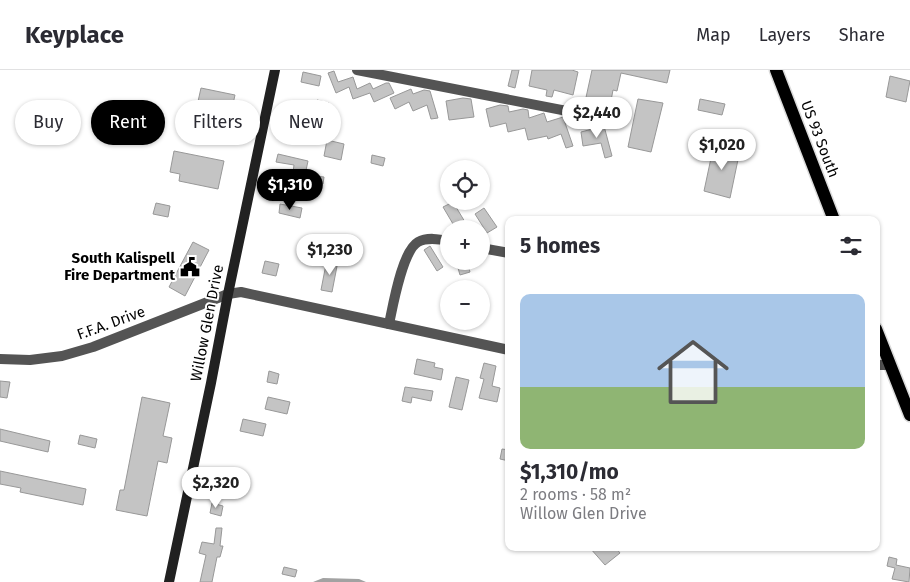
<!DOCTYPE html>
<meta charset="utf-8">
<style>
:root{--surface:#fff;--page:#f2f2f3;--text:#2b2b33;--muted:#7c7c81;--line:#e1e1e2;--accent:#000}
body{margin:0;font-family:"Fira Sans",sans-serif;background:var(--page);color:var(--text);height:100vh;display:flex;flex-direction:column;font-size:19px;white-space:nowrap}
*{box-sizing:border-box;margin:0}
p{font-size:16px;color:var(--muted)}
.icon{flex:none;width:28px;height:28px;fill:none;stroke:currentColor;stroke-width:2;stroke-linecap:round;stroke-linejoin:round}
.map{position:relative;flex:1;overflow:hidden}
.side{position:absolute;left:505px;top:146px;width:375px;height:335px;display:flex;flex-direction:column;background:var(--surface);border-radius:10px;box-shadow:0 1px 4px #0004}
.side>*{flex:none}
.top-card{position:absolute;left:15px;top:30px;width:415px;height:45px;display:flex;gap:10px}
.tools{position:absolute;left:440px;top:90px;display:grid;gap:10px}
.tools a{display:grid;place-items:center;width:50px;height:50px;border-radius:50%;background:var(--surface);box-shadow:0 1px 4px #0004;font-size:25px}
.price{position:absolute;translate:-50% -42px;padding:0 11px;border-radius:18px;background:#fff;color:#222;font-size:16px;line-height:32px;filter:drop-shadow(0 1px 2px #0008)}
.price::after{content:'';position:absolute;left:50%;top:30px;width:15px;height:11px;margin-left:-8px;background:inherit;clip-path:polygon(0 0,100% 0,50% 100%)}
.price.active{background:var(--accent);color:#fff}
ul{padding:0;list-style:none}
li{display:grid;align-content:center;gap:10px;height:265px;padding:0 15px}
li+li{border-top:1px solid var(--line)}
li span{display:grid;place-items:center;height:155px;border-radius:10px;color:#555}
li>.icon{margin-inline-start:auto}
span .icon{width:90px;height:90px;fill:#fffc;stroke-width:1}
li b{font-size:21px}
h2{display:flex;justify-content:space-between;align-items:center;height:60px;padding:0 15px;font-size:21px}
.chip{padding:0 18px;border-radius:22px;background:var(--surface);box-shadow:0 1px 4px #0004;font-size:18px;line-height:45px}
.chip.active{background:var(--accent);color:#fff}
header{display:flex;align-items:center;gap:30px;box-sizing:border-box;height:70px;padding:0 25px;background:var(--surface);border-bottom:1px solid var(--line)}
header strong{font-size:24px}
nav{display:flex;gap:28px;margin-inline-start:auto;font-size:18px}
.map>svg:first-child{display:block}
.water{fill:#a2a2a2}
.building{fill:#c4c4c4;stroke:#989898}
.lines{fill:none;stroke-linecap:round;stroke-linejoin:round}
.primary-casing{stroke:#dbdbdb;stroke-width:15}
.street{stroke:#545454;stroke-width:10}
.secondary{stroke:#212121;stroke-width:10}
.primary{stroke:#000;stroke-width:12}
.labels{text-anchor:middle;stroke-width:4;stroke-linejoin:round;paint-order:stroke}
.street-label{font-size:15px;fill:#000;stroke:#fff}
.poi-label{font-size:15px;font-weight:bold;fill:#000;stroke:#fff;text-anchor:end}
</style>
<header>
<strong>Keyplace</strong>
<nav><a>Map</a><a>Layers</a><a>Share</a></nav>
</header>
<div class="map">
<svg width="910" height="512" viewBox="0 0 910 512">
<rect width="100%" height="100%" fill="#fff"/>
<path class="water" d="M323 508 359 509 366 512H313Z"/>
<g class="building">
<path d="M512 0H519L515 18 508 16Z"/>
<path d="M532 0H572L578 2 573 25 554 20 552 27 546 26 547 20 529 16Z"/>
<path d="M592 0H670L667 13 621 3 617 21 613 20 610 36 585 32Z"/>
<path d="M334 1 338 12 353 7 357 19 370 13 373 19 386 13H389L394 23 374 32 370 23 353 29 349 17 336 23 328 3Z"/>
<path d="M303 2 321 6 319 16 301 12Z"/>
<path d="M890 6 910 11 906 32 886 27Z"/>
<path d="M201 18 235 25 229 52 195 45Z"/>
<path d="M411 19 413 24 424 20 430 21 438 48 431 49 427 35 413 41 409 32 395 39 390 28Z"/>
<path d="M463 28 471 29 474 47 449 50 446 31Z"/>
<path d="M638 29 663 33 651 82 628 77Z"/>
<path d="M700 29 725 34 722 45 698 40Z"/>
<path d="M317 30 329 33 327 40 331 41 329 50 313 46Z"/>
<path d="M500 35 508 36 509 42 523 39 528 40 529 48 544 43 547 52 563 47 573 76 566 78 561 64 548 69 547 66 528 70 525 58 508 62 506 53 490 57 486 39Z"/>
<path d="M604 56 612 86 605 88 601 73 583 76 581 62Z"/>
<path d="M327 70 344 74 341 90 324 86Z"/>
<path d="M714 74 740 80 730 128 704 121Z"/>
<path d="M174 81 224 91 218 119 179 111 180 104 170 102Z"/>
<path d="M278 84 308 91 305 105 324 107 323 114 292 110 294 95 276 92Z"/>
<path d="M372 85 385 88 383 96 371 93Z"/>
<path d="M453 132 465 152 469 159H456L443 137Z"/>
<path d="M156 133 170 136 168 147 153 144Z"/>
<path d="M280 134 302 138 300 148 279 143Z"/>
<path d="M484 138 497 157 487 163 475 144Z"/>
<path d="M193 172 209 180 185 226 169 217Z"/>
<path d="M430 176 443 197 437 201 424 180Z"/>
<path d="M327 189 338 191 332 222 321 220Z"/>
<path d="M265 191 279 194 276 206 262 203Z"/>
<path d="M456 191H467L470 202 460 205Z"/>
<path d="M417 289 435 293 434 297 443 299 441 310 414 304Z"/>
<path d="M484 293 496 296 492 316 500 318 497 332 479 328 484 309 480 308Z"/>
<path d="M269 301 279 304 277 314 267 312Z"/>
<path d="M456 307 469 310 462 340 449 337Z"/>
<path d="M0 311 10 312 7 328 0 327Z"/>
<path d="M405 317 433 321 431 331 412 327 411 333 402 331Z"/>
<path d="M142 327 170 333 163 366 172 368 167 393 158 391 147 446 116 440 120 420H124Z"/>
<path d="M268 327 290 332 287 344 265 339Z"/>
<path d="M243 349 266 354 263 366 240 361Z"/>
<path d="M0 359 50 371 48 382 0 371Z"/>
<path d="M80 365 97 369 95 378 78 374Z"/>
<path d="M502 379 509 380V391L500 389Z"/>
<path d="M0 401 86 419 83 435 20 422 21 418 0 414Z"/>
<path d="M212 433 223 436 221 446 210 443Z"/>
<path d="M216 458H222L220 476H223L220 487H217L212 512H200L206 485 199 483 202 472 214 474Z"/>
<path d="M590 478H616L620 483 605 495Z"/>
<path d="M889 487 897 489 896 495 910 498 909 512 892 509 895 498 887 496Z"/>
<path d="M284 497 297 500 295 507 282 504Z"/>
</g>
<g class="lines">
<defs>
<g id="primary">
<path d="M776 0 834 150"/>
<path d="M876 259 910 345"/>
</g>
</defs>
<use href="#primary" class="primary-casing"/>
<g class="street">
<path d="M357 0 613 50"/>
<path d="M481 178 509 183"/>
<path d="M389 254C393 236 402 181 418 172 427 167 439 169 449 171"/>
<path d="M0 289 30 290 62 286 93 277 228 224 241 222 509 280"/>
<path d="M876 295H890"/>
</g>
<path class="secondary" d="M169 512 211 313 228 224 275 0"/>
<use href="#primary" class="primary"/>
</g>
<defs>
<symbol id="civic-bare" viewBox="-9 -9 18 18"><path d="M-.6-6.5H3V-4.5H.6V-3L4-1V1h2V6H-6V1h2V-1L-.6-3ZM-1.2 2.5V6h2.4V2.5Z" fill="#000" stroke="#fff" stroke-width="2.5" paint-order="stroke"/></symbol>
</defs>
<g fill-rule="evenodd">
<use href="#civic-bare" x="176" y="183" width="28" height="28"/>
</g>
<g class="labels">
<g class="street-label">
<text transform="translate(820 69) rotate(69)" y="5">US 93 South</text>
<text transform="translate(111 253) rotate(-20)" y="5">F.F.A. Drive</text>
<text transform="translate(207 253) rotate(-79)" y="5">Willow Glen Drive</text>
</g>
<g class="poi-label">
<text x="175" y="193">South Kalispell<tspan x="175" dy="17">Fire Department</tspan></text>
</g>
</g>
</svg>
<div class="tools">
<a><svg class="icon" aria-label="locate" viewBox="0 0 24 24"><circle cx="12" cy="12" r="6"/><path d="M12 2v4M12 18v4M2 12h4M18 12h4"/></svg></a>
<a>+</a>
<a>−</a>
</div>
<b class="price" style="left:597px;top:69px">$2,440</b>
<b class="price" style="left:722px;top:101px">$1,020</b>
<b class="price active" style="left:290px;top:141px">$1,310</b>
<b class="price" style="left:330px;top:206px">$1,230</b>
<b class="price" style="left:216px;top:439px">$2,320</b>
<div class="top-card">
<a class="chip">Buy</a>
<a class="chip active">Rent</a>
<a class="chip">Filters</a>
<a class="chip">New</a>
</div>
<section class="side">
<h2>5 homes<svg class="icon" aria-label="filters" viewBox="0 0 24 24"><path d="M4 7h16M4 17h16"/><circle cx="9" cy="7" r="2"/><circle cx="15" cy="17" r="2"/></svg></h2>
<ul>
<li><span style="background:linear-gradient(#a9c7e8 60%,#8fb573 0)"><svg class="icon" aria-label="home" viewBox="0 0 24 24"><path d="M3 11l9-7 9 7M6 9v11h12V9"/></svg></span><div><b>$1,310/mo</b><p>2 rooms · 58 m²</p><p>Willow Glen Drive</p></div></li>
</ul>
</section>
</div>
